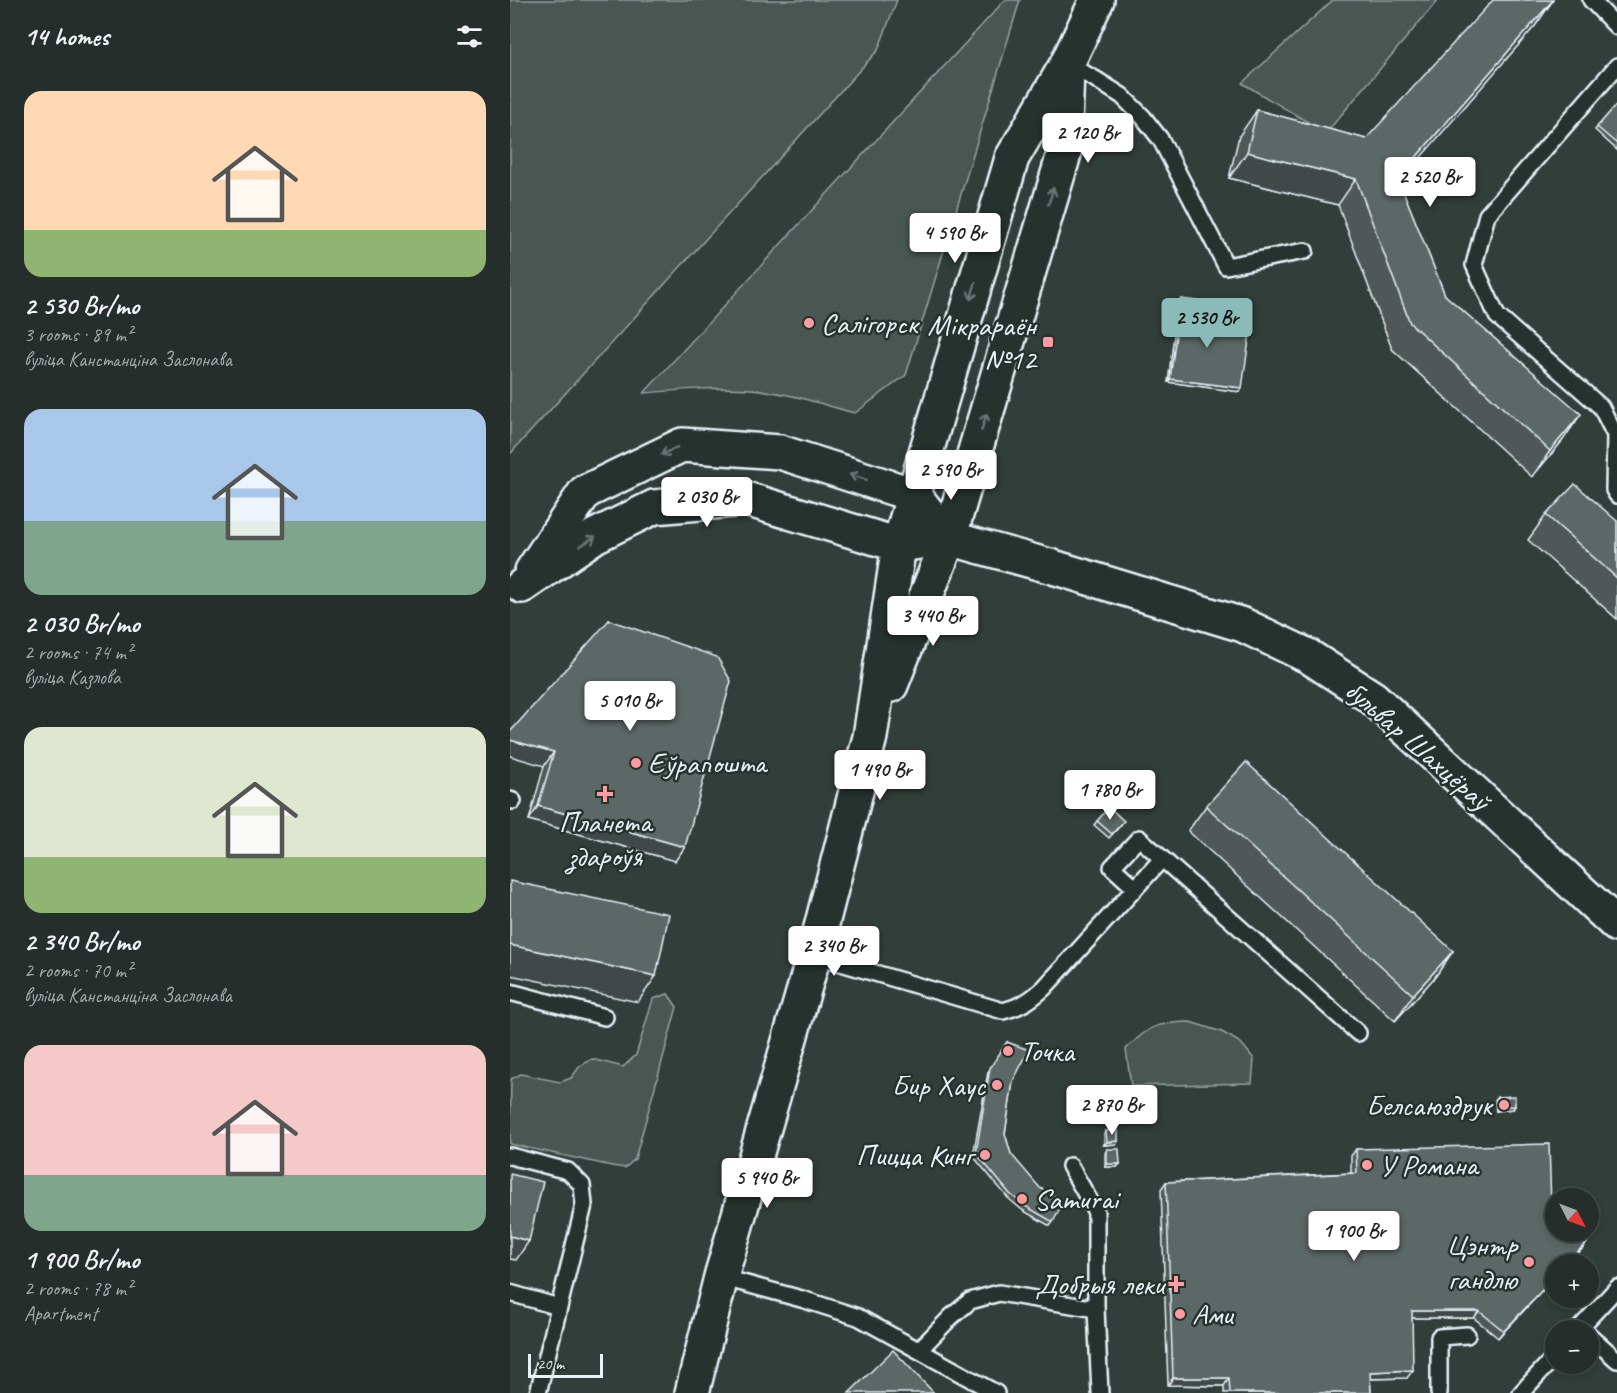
<!DOCTYPE html>
<meta charset="utf-8">
<style>
:root{--surface:#262e2b;--page:#323a37;--text:#f1f3f6;--muted:#a4a8a9;--line:#424a47;--accent:#8bbbb9}
body{margin:0;font-family:Caveat,sans-serif;background:var(--page);color:var(--text);height:100vh;display:flex;flex-direction:column;font-size:22px;white-space:nowrap}
*{box-sizing:border-box;margin:0}
p{font-size:20px;color:var(--muted)}
.icon{flex:none;width:33px;height:33px;fill:none;stroke:currentColor;stroke-width:2;stroke-linecap:round;stroke-linejoin:round}
.map{position:relative;flex:1;overflow:hidden}
.side{display:flex;flex-direction:column;background:var(--surface);width:510px}
.side>*{flex:none}
.needle{width:39px;rotate:132deg}
.controls{position:absolute;left:1035px;top:1188px;display:grid;gap:12px}
.controls a{display:grid;place-items:center;width:54px;height:54px;border-radius:50%;background:var(--surface);box-shadow:0 3px 9px #0003,0 0 0 2px var(--line);font-size:30px}
.scale{position:absolute;left:18px;bottom:15px;width:75px;box-sizing:border-box;padding-left:6px;border:3px solid #e8f1f8;border-top:0;font-size:16px;line-height:21px;white-space:nowrap;color:#e8f1f8;-webkit-text-stroke:4px #26332d;paint-order:stroke}
.price{position:absolute;translate:-50% -51px;padding:0 14px;border-radius:6px;background:#fff;color:#222;font-size:20px;line-height:39px;filter:drop-shadow(0 2px 3px #0008)}
.price::after{content:'';position:absolute;left:50%;top:36px;width:18px;height:14px;margin-left:-9px;background:inherit;clip-path:polygon(0 0,100% 0,50% 100%)}
.price.active{background:var(--accent);color:#111}
ul{padding:0;list-style:none}
li{display:grid;align-content:center;gap:12px;height:318px;padding:0 24px}
li span{display:grid;place-items:center;height:186px;border-radius:18px;color:#555}
li>.icon{margin-inline-start:auto}
span .icon{width:108px;height:108px;fill:#fffc;stroke-width:1}
li b{font-size:26px}
h2{display:flex;justify-content:space-between;align-items:center;height:72px;padding:0 24px;font-size:26px}
main{display:flex;flex:1;min-height:0}
.map>svg:first-child{display:block}
.green{fill:#495651;stroke:#98a4a4;stroke-width:1.5}
.lines{fill:none;stroke-linecap:round;stroke-linejoin:round}
.lane-casing{stroke:#e8f1f8;stroke-width:20}
.secondary-casing{stroke:#e8f1f8;stroke-width:38}
.lane{stroke:#26332d;stroke-width:15}
.secondary{stroke:#26332d;stroke-width:33}
.wall{fill:#4f5957;stroke:#e8f1f8;stroke-width:1.5}
.shaded-wall{fill:#404947;stroke:#e8f1f8;stroke-width:1.5}
.building{fill:#5c6865;stroke:#e8f1f8;stroke-width:1.5}
.oneway{stroke:#6a7674}
.poi-dot{fill:#ff9aa2;stroke:#26332d;stroke-width:2}
.labels{text-anchor:middle;stroke-width:5;stroke-linejoin:round;paint-order:stroke}
.poi-label{font-size:30px;fill:#e8f1f8;stroke:#26332d;text-anchor:start}
.street-label{font-size:30px;fill:#e8f1f8;stroke:#26332d}
</style>
<main>
<section class="side">
<h2>14 homes<svg class="icon" aria-label="filters" viewBox="0 0 24 24"><path d="M4 7h16M4 17h16"/><circle cx="9" cy="7" r="2"/><circle cx="15" cy="17" r="2"/></svg></h2>
<ul>
<li><span style="background:linear-gradient(#ffd9b3 75%,#8fb573 0)"><svg class="icon" aria-label="home" viewBox="0 0 24 24"><path d="M3 11l9-7 9 7M6 9v11h12V9"/></svg></span><div><b>2 530 Br/mo</b><p>3 rooms · 89 m²</p><p>вуліца Канстанціна Заслонава</p></div></li>
<li><span style="background:linear-gradient(#a9c7e8 60%,#7fa58c 0)"><svg class="icon" aria-label="home" viewBox="0 0 24 24"><path d="M3 11l9-7 9 7M6 9v11h12V9"/></svg></span><div><b>2 030 Br/mo</b><p>2 rooms · 74 m²</p><p>вуліца Казлова</p></div></li>
<li><span style="background:linear-gradient(#dfe7d0 70%,#8fb573 0)"><svg class="icon" aria-label="home" viewBox="0 0 24 24"><path d="M3 11l9-7 9 7M6 9v11h12V9"/></svg></span><div><b>2 340 Br/mo</b><p>2 rooms · 70 m²</p><p>вуліца Канстанціна Заслонава</p></div></li>
<li><span style="background:linear-gradient(#f6c9c9 70%,#7fa58c 0)"><svg class="icon" aria-label="home" viewBox="0 0 24 24"><path d="M3 11l9-7 9 7M6 9v11h12V9"/></svg></span><div><b>1 900 Br/mo</b><p>2 rooms · 78 m²</p><p>Apartment</p></div></li>
</ul>
</section>
<div class="map">
<svg width="1107" height="1393" viewBox="0 0 1107 1393">
<rect width="100%" height="100%" fill="#323e39"/>
<filter id="ink" filterUnits="userSpaceOnUse"><feTurbulence type="fractalNoise" baseFrequency=".0167" numOctaves="2"/><feDisplacementMap in="SourceGraphic" scale="12" xChannelSelector="R" yChannelSelector="G"/><feConvolveMatrix kernelMatrix="1 2 1 2 8 2 1 2 1" color-interpolation-filters="sRGB"/></filter>
<g filter="url(#ink)">
<g class="green">
<path d="M0 0H387L368 50 0 454Z"/>
<path d="M495 0H510L396 375 345 413C311 404 276 392 241 389 205 387 169 390 134 393Z"/>
<path d="M823 0H928L816 133 732 83Z"/>
<path d="M158 994 167 1007 125 1159 115 1168 102 1166 0 1144 1 1079 11 1074 50 1082 61 1078 70 1066 82 1059 113 1067 126 1055 143 999Z"/>
<path d="M680 1022 712 1032 731 1043 744 1059 742 1083 621 1086 616 1049C640 1025 647 1023 680 1022Z"/>
</g>
<g class="lines">
<defs>
<g id="lane">
<path d="M1081 0 1107 27"/>
<path d="M557 64 585 79 612 96 633 117 651 140 716 266 795 251"/>
<path d="M1107 66 977 215 964 265 987 316 1091 407 1105 435 1104 490 1107 495"/>
<path d="M0 800 3 801"/>
<path d="M625 888 602 867 629 838 848 1033"/>
<path d="M304 955 493 1011C510 1007 521 1000 534 988L652 859"/>
<path d="M0 992 95 1017"/>
<path d="M0 1156 58 1171 72 1185 74 1205 28 1393"/>
<path d="M211 1277 295 1300 348 1317 486 1393"/>
<path d="M0 1293 49 1307"/>
<path d="M586 1309 590 1393"/>
<path d="M1068 1330 1107 1288"/>
<path d="M1078 1334 1107 1360"/>
<path d="M410 1349 441 1317 460 1301 489 1293 586 1309V1212L560 1166"/>
<path d="M929 1393V1337L957 1335"/>
<path d="M1011 1393 1046 1355"/>
</g>
<g id="secondary">
<path d="M22 571 75 492 172 445 270 452 404 495 418 513"/>
<path d="M12 586 85 536 144 507 236 499 389 545 439 538 543 567 733 625 798 656 863 698 1107 925"/>
<path d="M381 685 439 538 554 154 557 69"/>
<path d="M182 1393 211 1277 304 955 360 737 389 545 502 158 557 64 587 0"/>
</g>
</defs>
<use href="#lane" class="lane-casing"/>
<use href="#secondary" class="secondary-casing"/>
<use href="#lane" class="lane"/>
<use href="#secondary" class="secondary"/>
</g>
<g class="wall">
<path d="M1043 0 1025 26 889 181 935 295 1053 440 1022 477 882 349 828 205 719 178 729 136 747 110 856 139Z"/>
<path d="M1107 104V150L1085 130Z"/>
<path d="M671 299 699 328 732 388 730 392 658 382 668 303Z"/>
<path d="M1036 515 1107 521V619L1018 540Z"/>
<path d="M99 620 175 847 165 861 19 820 34 766Z"/>
<path d="M696 806 943 951 925 977 885 1021 678 831Z"/>
<path d="M587 821 611 825 599 838 584 825Z"/>
<path d="M497 1042 503 1081 495 1134 501 1154 543 1222 540 1226 512 1210 498 1198 463 1156 478 1072Z"/>
<path d="M987 1097 1003 1109 986 1111 985 1100Z"/>
<path d="M596 1131 606 1144 594 1145V1134Z"/>
<path d="M597 1149 607 1167H595V1153Z"/>
<path d="M846 1149 1041 1206 1078 1241 1073 1248 1057 1264H1046L988 1338 964 1318H902L897 1378 860 1379 861 1393H714V1386L658 1385 651 1189 656 1182 841 1173V1156Z"/>
</g>
<g class="shaded-wall">
<path d="M1043 0 1025 26 870 204 888 178Z"/>
<path d="M737 152 846 179 828 205 719 178Z"/>
<path d="M660 379 732 388 730 392 658 382Z"/>
<path d="M1071 414 1053 440 1022 477 1040 451Z"/>
<path d="M0 740 44 752 34 766 0 756Z"/>
<path d="M28 806 175 847 165 861 19 820Z"/>
<path d="M0 945 146 976 128 1002 0 975Z"/>
<path d="M943 951 925 977 885 1021 903 995Z"/>
<path d="M1005 1106 1003 1109 986 1111 988 1107Z"/>
<path d="M608 1141 606 1144 594 1145 597 1142Z"/>
<path d="M597 1164H610L607 1167H595Z"/>
<path d="M0 1236 19 1241 6 1260 0 1259Z"/>
<path d="M1078 1241 1073 1248 1057 1264H1056Z"/>
<path d="M1046 1275V1277L988 1338 994 1331Z"/>
<path d="M902 1311H969L964 1318H897Z"/>
<path d="M903 1370 897 1378 855 1379 860 1372Z"/>
<path d="M663 1378H719L714 1386 658 1385Z"/>
</g>
<g class="building">
<path d="M983 0H1043L888 178 935 295 1071 414 1040 451 900 323 846 179 737 152 747 110 856 139Z"/>
<path d="M1107 104V144L1087 127Z"/>
<path d="M671 299 702 303 699 328 740 333 732 388 660 379Z"/>
<path d="M1065 484 1107 521V578L1036 515Z"/>
<path d="M99 620 207 657 221 681 175 847 28 806 44 752 0 740V732Z"/>
<path d="M736 762 943 951 903 995 696 806Z"/>
<path d="M599 807 614 821 602 834 587 821Z"/>
<path d="M0 881 159 914 146 976 0 945Z"/>
<path d="M497 1042 519 1050 503 1081 495 1134 501 1154 530 1188 554 1201 543 1222 515 1206 500 1194 466 1153 480 1068Z"/>
<path d="M1005 1096V1106L988 1107 987 1097Z"/>
<path d="M608 1130V1141L597 1142 596 1131Z"/>
<path d="M1039 1144 1041 1206 1046 1210V1232H1068L1078 1241 1056 1264H1046V1275L994 1331 969 1311H902L903 1370 860 1372 861 1393H720L719 1378H663L656 1182 847 1173 846 1149Z"/>
<path d="M597 1149H609L610 1164H597Z"/>
<path d="M0 1174 33 1182 19 1241 0 1236Z"/>
<path d="M383 1350 424 1393H339Z"/>
</g>
<defs><path id="oneway-shaft" d="M-6 0H5M1.5-3L5.5 0L1.5 3" fill="none" stroke-width="1.6" stroke-linecap="round" stroke-linejoin="round" transform="scale(1.5)"/></defs>
<g class="oneway">
<use href="#oneway-shaft" transform="translate(541 196) rotate(-73)"/>
<use href="#oneway-shaft" transform="translate(463 291) rotate(106)"/>
<use href="#oneway-shaft" transform="translate(474 422) rotate(-73)"/>
<use href="#oneway-shaft" transform="translate(159 451) rotate(154)"/>
<use href="#oneway-shaft" transform="translate(348 477) rotate(-162)"/>
<use href="#oneway-shaft" transform="translate(78 541) rotate(-33)"/>
</g>
</g>
<g class="poi-dot">
<circle cx="299" cy="323" r="6"/>
<rect x="532" y="336" width="12" height="12" rx="3"/>
<circle cx="126" cy="763" r="6"/>
<path d="M92 785h6v6h6v6h-6v6h-6v-6h-6v-6h6z"/>
<circle cx="498" cy="1051" r="6"/>
<circle cx="487" cy="1085" r="6"/>
<circle cx="994" cy="1105" r="6"/>
<circle cx="475" cy="1155" r="6"/>
<circle cx="857" cy="1165" r="6"/>
<circle cx="512" cy="1199" r="6"/>
<circle cx="1019" cy="1262" r="6"/>
<path d="M663 1275h6v6h6v6h-6v6h-6v-6h-6v-6h6z"/>
<circle cx="670" cy="1314" r="6"/>
</g>
<g class="labels">
<g class="poi-label">
<text x="311" y="333">Салігорск</text>
<text x="526" y="335" text-anchor="end">Мікрараён<tspan x="526" dy="34">№12</tspan></text>
<text x="138" y="773">Еўрапошта</text>
<text x="95" y="832" text-anchor="middle">Планета<tspan x="95" dy="34">здароўя</tspan></text>
<text x="510" y="1061">Точка</text>
<text x="475" y="1095" text-anchor="end">Бир Хаус</text>
<text x="982" y="1115" text-anchor="end">Белсаюздрук</text>
<text x="463" y="1165" text-anchor="end">Пицца Кинг</text>
<text x="869" y="1175">У Романа</text>
<text x="524" y="1209">Samurai</text>
<text x="1007" y="1255" text-anchor="end">Цэнтр<tspan x="1007" dy="34">гандлю</tspan></text>
<text x="654" y="1294" text-anchor="end">Добрыя леки</text>
<text x="682" y="1324">Ами</text>
</g>
<g class="street-label">
<text transform="translate(908 745) rotate(41)" y="10">бульвар Шахцёраў</text>
</g>
</g>
</svg>
<div class="controls">
<a><svg class="needle" viewBox="-14 -14 28 28"><path d="M0-13l5 13h-10z" fill="#e53935"/><path d="M0 13l5-13h-10z" fill="#a4a8a9"/></svg></a>
<a>+</a>
<a>−</a>
</div>
<div class="scale">20 m</div>
<b class="price" style="left:578px;top:164px">2 120 Br</b>
<b class="price" style="left:920px;top:208px">2 520 Br</b>
<b class="price" style="left:445px;top:264px">4 590 Br</b>
<b class="price active" style="left:697px;top:349px">2 530 Br</b>
<b class="price" style="left:441px;top:501px">2 590 Br</b>
<b class="price" style="left:197px;top:528px">2 030 Br</b>
<b class="price" style="left:423px;top:647px">3 440 Br</b>
<b class="price" style="left:120px;top:732px">5 010 Br</b>
<b class="price" style="left:370px;top:801px">1 490 Br</b>
<b class="price" style="left:600px;top:821px">1 780 Br</b>
<b class="price" style="left:324px;top:977px">2 340 Br</b>
<b class="price" style="left:602px;top:1136px">2 870 Br</b>
<b class="price" style="left:257px;top:1209px">5 940 Br</b>
<b class="price" style="left:844px;top:1262px">1 900 Br</b>
</div>
</main>
